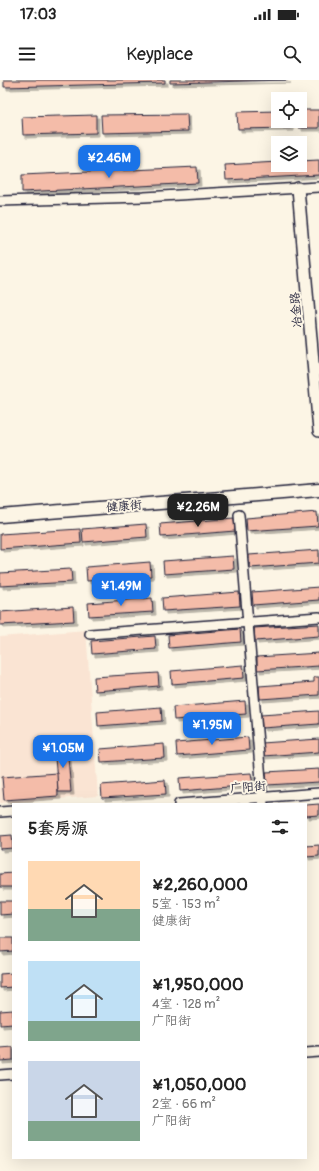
<!DOCTYPE html>
<html lang="zh">
<meta charset="utf-8">
<style>
:root{--surface:#fff;--page:#f6f6f6;--text:#222;--muted:#767676;--accent:#1a73e8}
body{margin:0;font-family:Pangolin,"LXGW WenKai TC",sans-serif;background:var(--page);color:var(--text);height:100vh;display:flex;flex-direction:column;font-size:15px;white-space:nowrap}
*{box-sizing:border-box;margin:0}
p{font-size:13px;color:var(--muted)}
.icon{flex:none;width:22px;height:22px;fill:none;stroke:currentColor;stroke-width:2;stroke-linecap:round;stroke-linejoin:round}
.map{position:relative;flex:1;overflow:hidden}
.drawer{position:absolute;left:12px;top:723px;width:295px;height:356px;display:flex;flex-direction:column;background:var(--surface);border-radius:0px;box-shadow:0 4px 16px #0002}
.drawer>*{flex:none}
.fabs{position:absolute;left:271px;top:12px;display:grid;gap:8px}
.fabs a{display:grid;place-items:center;width:36px;height:36px;border-radius:0px;background:var(--surface);box-shadow:0 4px 16px #0002;font-size:20px}
.price{position:absolute;translate:-50% -34px;padding:0 9px;border-radius:8px;background:var(--accent);color:#fff;font-size:13px;line-height:26px;filter:drop-shadow(0 1px 2px #0008)}
.price::after{content:'';position:absolute;left:50%;top:24px;width:12px;height:9px;margin-left:-6px;background:inherit;clip-path:polygon(0 0,100% 0,50% 100%)}
.price.active{background:#222;color:#fff}
ul{padding:0;list-style:none}
li{display:flex;align-items:center;gap:12px;height:100px;padding:0 16px}
li span{display:grid;place-items:center;flex:none;width:112px;height:80px;border-radius:0px;color:#555}
li>.icon{margin-inline-start:auto}
span .icon{width:48px;height:48px;fill:#fffc;stroke-width:1}
li b{font-size:17px}
h2{display:flex;justify-content:space-between;align-items:center;height:48px;padding:0 16px;font-size:17px}
.status{display:flex;justify-content:space-between;align-items:center;height:28px;padding:0 20px;background:var(--surface);direction:ltr}
.status svg{height:11px;fill:currentColor}
header{display:flex;justify-content:space-between;align-items:center;height:52px;padding:0 16px;background:var(--surface);font-size:18px;font-weight:600}
.map>svg:first-child{display:block}
.built{fill:#fae4d3}
.building{fill:#f4bca9;stroke:#22223b;filter:url(#shadow)}
.lines{fill:none;stroke-linecap:round;stroke-linejoin:round}
.minor-casing{stroke:#22223b;stroke-width:12}
.tertiary-casing{stroke:#22223b;stroke-width:14}
.secondary-casing{stroke:#22223b;stroke-width:15}
.minor{stroke:#fcf5e5;stroke-width:9}
.tertiary{stroke:#fcf5e5;stroke-width:11}
.secondary{stroke:#fcf5e5;stroke-width:12}
.labels{text-anchor:middle;stroke-width:4;stroke-linejoin:round;paint-order:stroke}
.street-label{font-size:12px;fill:#22223b;stroke:#fcf5e5}
</style>
<div class="status"><b>17:03</b><svg viewBox="0 0 49 12"><path d="M0 12V9h3v3zM5 12V6h3v6zM10 12V3h3v9zM15 12V0h3v12zM26 1h20v11H26zM47 4h2v5h-2z"/></svg></div>
<header><svg class="icon" aria-label="menu" viewBox="0 0 24 24"><path d="M4 6h16M4 12h16M4 18h16"/></svg>Keyplace<svg class="icon" aria-label="search" viewBox="0 0 24 24"><circle cx="10" cy="10" r="6"/><path d="M15 15l6 6"/></svg></header>
<div class="map">
<svg width="319" height="1091" viewBox="0 0 319 1091">
<defs>
<filter id="shadow"><feDropShadow dx="3" dy="3" stdDeviation="0" flood-color="#0004"/></filter>
</defs>
<rect width="100%" height="100%" fill="#fcf5e5"/>
<filter id="ink" filterUnits="userSpaceOnUse"><feTurbulence type="fractalNoise" baseFrequency=".025" numOctaves="2"/><feDisplacementMap in="SourceGraphic" scale="8" xChannelSelector="R" yChannelSelector="G"/><feConvolveMatrix kernelMatrix="1 2 1 2 8 2 1 2 1" color-interpolation-filters="sRGB"/></filter>
<g filter="url(#ink)">
<path class="built" d="M86 550 98 716 0 723V557Z"/>
<g class="building">
<path d="M4 0H165V3L4 7Z"/>
<path d="M170 0H288L170 3Z"/>
<path d="M300 30H319V48H299Z"/>
<path d="M278 31V41H291V48L238 49 237 32Z"/>
<path d="M187 34 188 51 102 53 101 35Z"/>
<path d="M96 35V53L23 55 22 37Z"/>
<path d="M319 80V95L226 100 225 85 278 82V85H300V81Z"/>
<path d="M197 87 198 103 22 112V95Z"/>
<path d="M317 432 318 446 247 451 246 438Z"/>
<path d="M234 438 235 451 161 457 160 444Z"/>
<path d="M146 444 147 457 83 462 82 449Z"/>
<path d="M80 449 81 463 0 469V454Z"/>
<path d="M319 470V483L250 488 249 475Z"/>
<path d="M233 476 234 489 164 494 163 481Z"/>
<path d="M150 482 151 496 87 501 86 487Z"/>
<path d="M71 489 72 502 0 506V493Z"/>
<path d="M319 507V520L253 525 252 512Z"/>
<path d="M239 512 240 526 163 531 162 518Z"/>
<path d="M152 518 153 532 89 536 88 523Z"/>
<path d="M73 527 74 541 0 545V532Z"/>
<path d="M319 544V556L255 561 254 548Z"/>
<path d="M240 549 241 562 169 568 168 555Z"/>
<path d="M155 556 156 569 92 574 91 561Z"/>
<path d="M319 573V586L257 590V577Z"/>
<path d="M243 585 244 598 172 604 171 591Z"/>
<path d="M158 593 159 606 95 611 94 597Z"/>
<path d="M314 597H319V615L260 619 259 606 314 602Z"/>
<path d="M245 621 246 634 174 640 173 627Z"/>
<path d="M161 627 162 641 98 646 97 632Z"/>
<path d="M319 631V644L262 648 261 635Z"/>
<path d="M248 657 249 670 177 676 176 663Z"/>
<path d="M319 659V672L263 676 262 663Z"/>
<path d="M164 664 165 678 101 682 100 669Z"/>
<path d="M67 665 71 712H58L54 666Z"/>
<path d="M319 689V702L267 705 266 692Z"/>
<path d="M57 693 58 716 4 720 2 697Z"/>
<path d="M251 693 253 705 180 711 179 698Z"/>
<path d="M165 700 166 714 102 718 101 705Z"/>
<path d="M319 724V735L306 736V725Z"/>
<path d="M12 755 13 768 0 769V756Z"/>
<path d="M319 765V776L306 777V766Z"/>
<path d="M13 793V807H0V794Z"/>
<path d="M0 821H13V834L0 835Z"/>
<path d="M0 858H13V871L0 872Z"/>
<path d="M13 893V907L0 908V894Z"/>
<path d="M13 930V944L0 945V931Z"/>
<path d="M13 967V980L0 981V968Z"/>
</g>
<g class="lines">
<defs>
<g id="minor">
<path d="M0 121 144 117 319 107"/>
<path d="M239 435 263 724"/>
<path d="M90 554 319 537"/>
<path d="M179 724 319 713"/>
<path d="M0 732 13 731"/>
<path d="M306 973 319 972"/>
<path d="M0 995 13 994"/>
</g>
<path id="tertiary" d="M298 108 319 351"/>
<path id="secondary" d="M0 436 319 410"/>
</defs>
<use href="#minor" class="minor-casing"/>
<use href="#tertiary" class="tertiary-casing"/>
<use href="#secondary" class="secondary-casing"/>
<use href="#minor" class="minor"/>
<use href="#tertiary" class="tertiary"/>
<use href="#secondary" class="secondary"/>
</g>
</g>
<g class="labels">
<g class="street-label">
<text transform="translate(296 230) rotate(-95)" y="4">冶金路</text>
<text transform="translate(124 426) rotate(-5)" y="4">健康街</text>
<text transform="translate(248 707) rotate(-4)" y="4">广阳街</text>
</g>
</g>
</svg>
<div class="fabs">
<a><svg class="icon" aria-label="locate" viewBox="0 0 24 24"><circle cx="12" cy="12" r="6"/><path d="M12 2v4M12 18v4M2 12h4M18 12h4"/></svg></a>
<a><svg class="icon" aria-label="layers" viewBox="0 0 24 24"><path d="M12 4l9 5-9 5-9-5zM3 14l9 5 9-5"/></svg></a>
</div>
<b class="price" style="left:109px;top:99px">¥2.46M</b>
<b class="price active" style="left:198px;top:448px">¥2.26M</b>
<b class="price" style="left:121px;top:527px">¥1.49M</b>
<b class="price" style="left:212px;top:666px">¥1.95M</b>
<b class="price" style="left:63px;top:689px">¥1.05M</b>
<section class="drawer">
<h2>5套房源<svg class="icon" aria-label="filters" viewBox="0 0 24 24"><path d="M4 7h16M4 17h16"/><circle cx="9" cy="7" r="2"/><circle cx="15" cy="17" r="2"/></svg></h2>
<ul>
<li><span style="background:linear-gradient(#ffd9b3 60%,#7fa58c 0)"><svg class="icon" aria-label="home" viewBox="0 0 24 24"><path d="M3 11l9-7 9 7M6 9v11h12V9"/></svg></span><div><b>¥2,260,000</b><p>5室 · 153 m²</p><p>健康街</p></div></li>
<li><span style="background:linear-gradient(#bfe0f5 75%,#7fa58c 0)"><svg class="icon" aria-label="home" viewBox="0 0 24 24"><path d="M3 11l9-7 9 7M6 9v11h12V9"/></svg></span><div><b>¥1,950,000</b><p>4室 · 128 m²</p><p>广阳街</p></div></li>
<li><span style="background:linear-gradient(#c9d6e8 75%,#7fa58c 0)"><svg class="icon" aria-label="home" viewBox="0 0 24 24"><path d="M3 11l9-7 9 7M6 9v11h12V9"/></svg></span><div><b>¥1,050,000</b><p>2室 · 66 m²</p><p>广阳街</p></div></li>
</ul>
</section>
</div>
